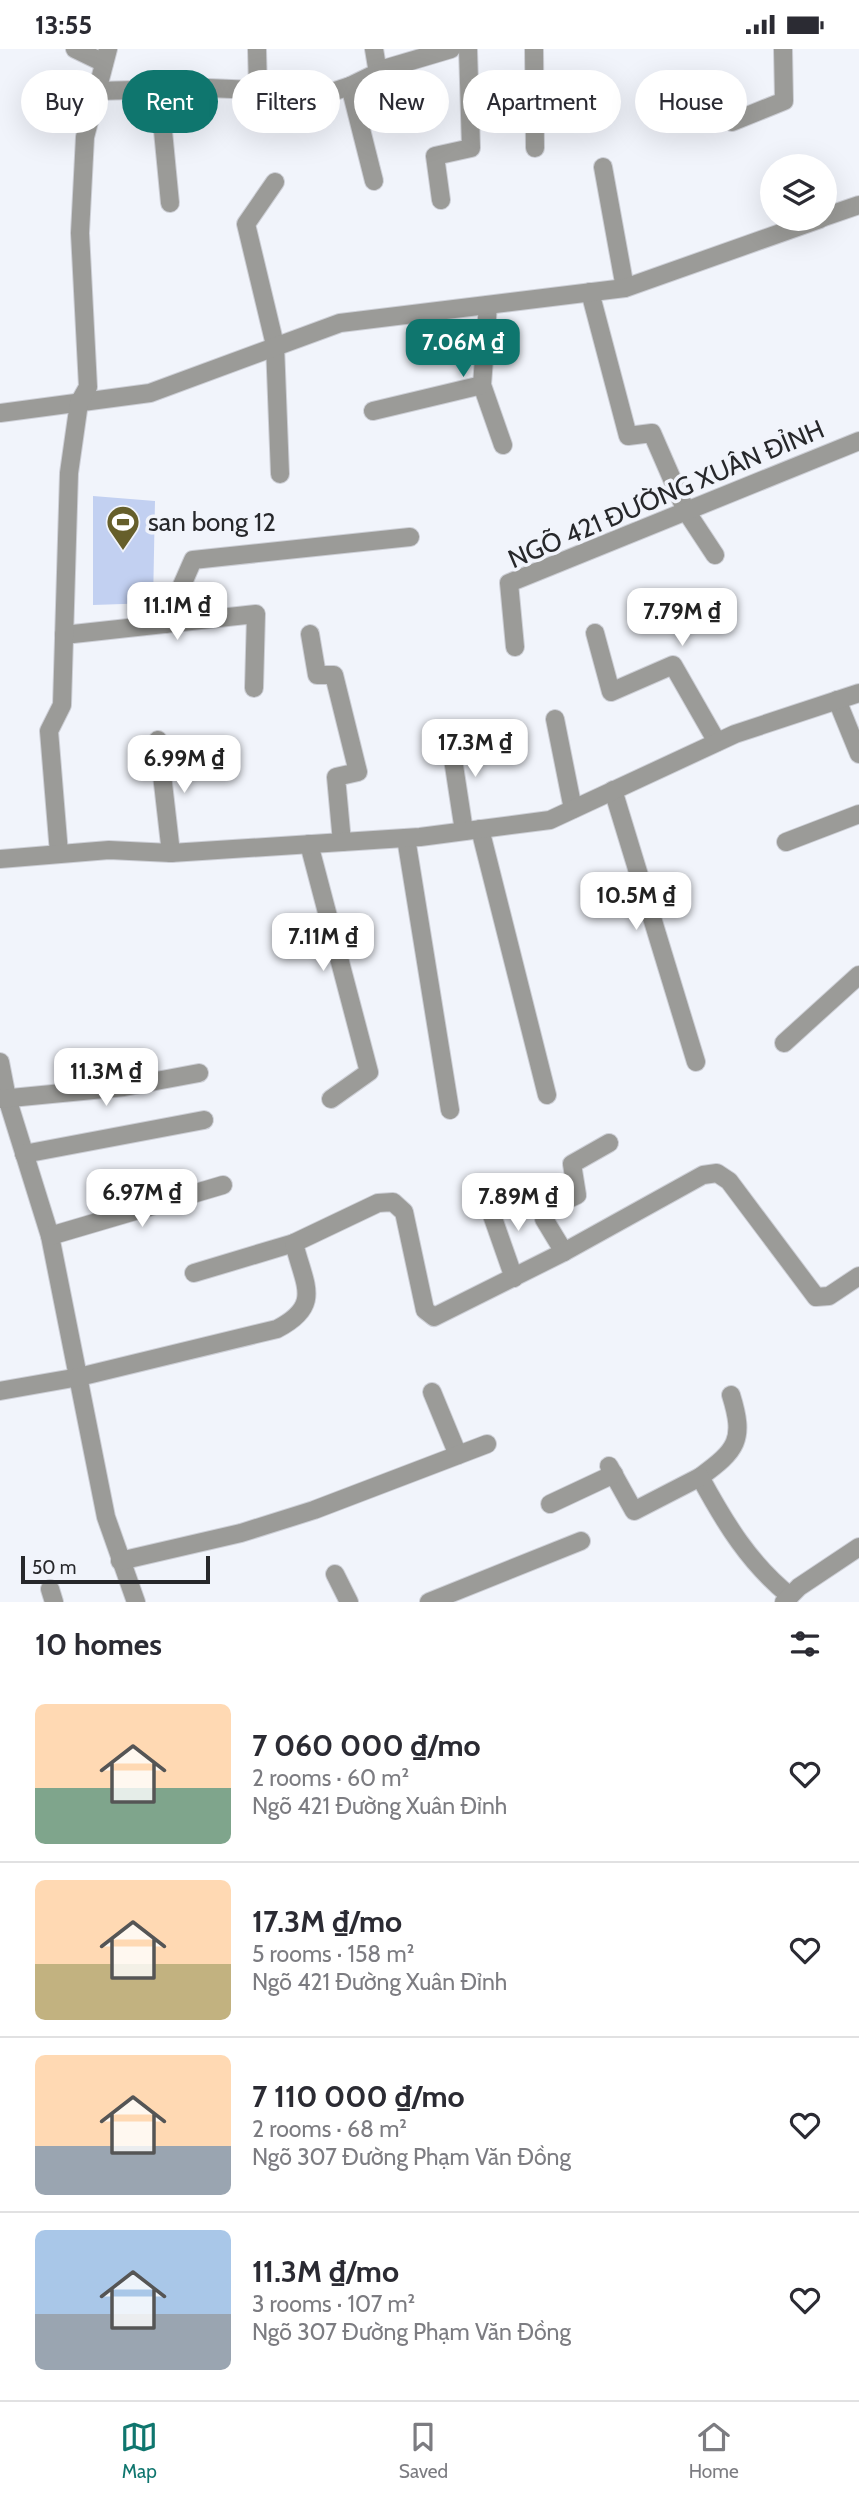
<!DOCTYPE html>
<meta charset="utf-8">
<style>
:root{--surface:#fff;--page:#f2f2f3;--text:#2b2b33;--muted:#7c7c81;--line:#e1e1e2;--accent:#0f766e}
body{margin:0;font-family:Cabin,sans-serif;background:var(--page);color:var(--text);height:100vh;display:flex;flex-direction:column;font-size:26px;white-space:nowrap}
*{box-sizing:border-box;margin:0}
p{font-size:23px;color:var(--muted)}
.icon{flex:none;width:38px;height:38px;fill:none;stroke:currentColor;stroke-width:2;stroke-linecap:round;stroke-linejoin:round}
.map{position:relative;height:1553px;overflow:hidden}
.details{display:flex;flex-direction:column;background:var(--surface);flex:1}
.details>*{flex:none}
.top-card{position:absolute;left:21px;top:21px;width:817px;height:63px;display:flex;gap:14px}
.buttons{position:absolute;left:760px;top:105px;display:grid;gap:14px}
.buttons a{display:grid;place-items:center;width:77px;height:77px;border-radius:50%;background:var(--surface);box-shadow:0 7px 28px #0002;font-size:35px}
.scale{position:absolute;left:21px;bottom:18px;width:189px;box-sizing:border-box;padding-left:7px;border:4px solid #27282b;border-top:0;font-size:19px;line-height:24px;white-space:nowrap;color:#27282b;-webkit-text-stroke:5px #f1f4fb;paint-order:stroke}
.price{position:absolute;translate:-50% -60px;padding:0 16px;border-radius:14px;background:#fff;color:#222;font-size:23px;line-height:46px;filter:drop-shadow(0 2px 4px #0008)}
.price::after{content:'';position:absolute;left:50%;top:42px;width:21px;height:16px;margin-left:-10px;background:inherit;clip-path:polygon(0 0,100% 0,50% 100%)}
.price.active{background:var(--accent);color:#fff}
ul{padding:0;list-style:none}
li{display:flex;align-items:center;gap:21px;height:175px;padding:0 35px}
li+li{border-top:2px solid var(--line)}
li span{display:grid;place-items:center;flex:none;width:196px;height:140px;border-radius:10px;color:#555}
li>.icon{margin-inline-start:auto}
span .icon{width:84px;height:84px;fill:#fffc;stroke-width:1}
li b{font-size:30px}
h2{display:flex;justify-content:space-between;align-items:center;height:84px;padding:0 35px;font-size:30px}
.chip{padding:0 24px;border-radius:32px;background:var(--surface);box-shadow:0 7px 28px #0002;font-size:24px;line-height:63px}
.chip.active{background:var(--accent);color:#fff}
.status{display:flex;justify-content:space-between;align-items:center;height:49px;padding:0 35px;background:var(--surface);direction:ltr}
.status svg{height:19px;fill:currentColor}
.dock{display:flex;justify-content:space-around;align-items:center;height:98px;border-top:2px solid var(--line);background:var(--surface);font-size:19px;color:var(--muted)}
.dock a{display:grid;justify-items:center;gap:4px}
.dock .active{color:var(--accent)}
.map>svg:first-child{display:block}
.green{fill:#c2d0f1}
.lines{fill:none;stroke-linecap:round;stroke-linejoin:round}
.minor-casing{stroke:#cdcfd6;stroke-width:20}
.minor{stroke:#9b9b98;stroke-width:18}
.labels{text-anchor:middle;stroke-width:7;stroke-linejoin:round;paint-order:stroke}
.street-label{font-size:26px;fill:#27282b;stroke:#f1f4fb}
.poi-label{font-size:26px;fill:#27282b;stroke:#f1f4fb;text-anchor:start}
</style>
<div class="status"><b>13:55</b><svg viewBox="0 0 49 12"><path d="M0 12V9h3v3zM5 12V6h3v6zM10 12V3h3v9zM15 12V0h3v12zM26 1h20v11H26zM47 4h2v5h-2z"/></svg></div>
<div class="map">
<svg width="859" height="1553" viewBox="0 0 859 1553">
<rect width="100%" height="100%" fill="#f1f4fb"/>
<path class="green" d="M93 447 155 452 153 554 93 556Z"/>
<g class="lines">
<defs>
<g id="minor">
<path d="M75 0 104 14"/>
<path d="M257 0 258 41"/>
<path d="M374 0 378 24"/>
<path d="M534 0 535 99"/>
<path d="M350 37 374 132"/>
<path d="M159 41 170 154"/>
<path d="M97 42 208 39 258 41 317 48 350 37 387 19 451 0"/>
<path d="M732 73 784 52 783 0"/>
<path d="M603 118 625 239"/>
<path d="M275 133 246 175 275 296 280 425"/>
<path d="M441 151 435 107 471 99 468 0"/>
<path d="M824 168 859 156"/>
<path d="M590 243 628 387 652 384 686 462 715 506"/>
<path d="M488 256 482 336 503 396"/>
<path d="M373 362 482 336"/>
<path d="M0 364 150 344 340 274 625 239 820 170"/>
<path d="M165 575 193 511 410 488"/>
<path d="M595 584 611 643 673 616 717 693"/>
<path d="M310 585 317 626H334L358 723 336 728 342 793"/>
<path d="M64 586 256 565 254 639"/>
<path d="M515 598 509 534 859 392"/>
<path d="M837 651 859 705"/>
<path d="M555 670 573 760"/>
<path d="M449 684 464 782"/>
<path d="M158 691 171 804"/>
<path d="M613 741 696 1013"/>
<path d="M480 780 547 1046"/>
<path d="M406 789 450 1061"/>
<path d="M786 793 859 765"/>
<path d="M309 795 369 1023 331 1050"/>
<path d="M59 804 49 682 62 656 69 424 79 354 88 338 80 184 85 88 108 0"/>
<path d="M0 810 109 801 171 804 420 788 550 771 735 685 859 644"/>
<path d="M784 994 859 926"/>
<path d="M0 1013 7 1049 50 1187 106 1468 136 1553"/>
<path d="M0 1050 124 1038 199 1024"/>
<path d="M24 1105 204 1071"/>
<path d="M487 1152 514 1229"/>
<path d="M50 1187 223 1136"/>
<path d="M564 1203 544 1170 545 1161 577 1146 572 1115 609 1094"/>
<path d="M194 1224 294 1194"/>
<path d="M0 1342 79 1328 277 1280C323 1256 304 1236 294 1194L378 1154 393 1153 404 1163 425 1261 434 1268 564 1203 703 1126 717 1124 729 1132 816 1248 829 1247 859 1227"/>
<path d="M432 1343 458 1406"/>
<path d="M731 1346C745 1391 737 1401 700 1428 725 1474 749 1514 790 1547"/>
<path d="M609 1417 634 1462 700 1428"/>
<path d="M550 1455 614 1425"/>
<path d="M120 1512 241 1484 314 1461 487 1395"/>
<path d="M335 1525 349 1553"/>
<path d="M50 1540 54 1553"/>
<path d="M429 1553 581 1492"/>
<path d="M784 1553 799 1538 859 1498"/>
</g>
</defs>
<use href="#minor" class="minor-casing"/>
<use href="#minor" class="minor"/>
</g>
<defs>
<symbol id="stadium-pin" viewBox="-11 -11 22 30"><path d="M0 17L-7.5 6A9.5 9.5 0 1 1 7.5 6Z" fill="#665f2b" stroke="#f1f4fb"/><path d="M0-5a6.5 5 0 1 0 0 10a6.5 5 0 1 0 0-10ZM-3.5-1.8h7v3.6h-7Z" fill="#fff"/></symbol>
</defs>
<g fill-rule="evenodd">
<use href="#stadium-pin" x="104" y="454" width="38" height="52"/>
</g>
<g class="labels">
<g class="street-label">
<text transform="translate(666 445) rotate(-23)" y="9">NGÕ 421 ĐƯỜNG XUÂN ĐỈNH</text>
</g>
<g class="poi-label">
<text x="148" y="482">san bong 12</text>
</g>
</g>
</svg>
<div class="buttons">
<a><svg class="icon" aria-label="layers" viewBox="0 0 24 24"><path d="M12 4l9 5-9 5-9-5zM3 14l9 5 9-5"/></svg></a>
</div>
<div class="scale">50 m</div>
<b class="price active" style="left:463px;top:330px">7.06M ₫</b>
<b class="price" style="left:177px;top:593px">11.1M ₫</b>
<b class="price" style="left:682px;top:599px">7.79M ₫</b>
<b class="price" style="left:475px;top:730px">17.3M ₫</b>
<b class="price" style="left:184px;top:746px">6.99M ₫</b>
<b class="price" style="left:636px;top:883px">10.5M ₫</b>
<b class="price" style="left:323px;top:924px">7.11M ₫</b>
<b class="price" style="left:106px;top:1059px">11.3M ₫</b>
<b class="price" style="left:142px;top:1180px">6.97M ₫</b>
<b class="price" style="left:518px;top:1184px">7.89M ₫</b>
<div class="top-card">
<a class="chip">Buy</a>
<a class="chip active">Rent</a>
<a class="chip">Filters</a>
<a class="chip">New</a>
<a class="chip">Apartment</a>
<a class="chip">House</a>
</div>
</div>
<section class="details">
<h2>10 homes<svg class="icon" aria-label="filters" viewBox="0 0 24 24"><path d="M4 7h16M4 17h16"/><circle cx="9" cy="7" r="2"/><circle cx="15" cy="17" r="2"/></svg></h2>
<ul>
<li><span style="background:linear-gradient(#ffd9b3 60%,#7fa58c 0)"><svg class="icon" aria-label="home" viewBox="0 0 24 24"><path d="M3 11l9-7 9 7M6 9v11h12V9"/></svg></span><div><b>7 060 000 ₫/mo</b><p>2 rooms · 60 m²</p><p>Ngõ 421 Đường Xuân Đỉnh</p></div><svg class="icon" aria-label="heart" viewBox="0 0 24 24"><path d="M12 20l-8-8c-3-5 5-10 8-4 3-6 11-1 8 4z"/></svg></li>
<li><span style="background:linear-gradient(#ffd9b3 60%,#c2b280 0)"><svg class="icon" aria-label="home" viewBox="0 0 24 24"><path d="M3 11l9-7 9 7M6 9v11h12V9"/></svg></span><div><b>17.3M ₫/mo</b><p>5 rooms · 158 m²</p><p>Ngõ 421 Đường Xuân Đỉnh</p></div><svg class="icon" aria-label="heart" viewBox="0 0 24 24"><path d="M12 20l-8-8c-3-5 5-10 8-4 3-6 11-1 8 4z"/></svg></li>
<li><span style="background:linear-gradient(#ffd9b3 65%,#9aa5b1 0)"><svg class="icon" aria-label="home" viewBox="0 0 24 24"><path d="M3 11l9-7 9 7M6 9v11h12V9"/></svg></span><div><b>7 110 000 ₫/mo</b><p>2 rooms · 68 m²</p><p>Ngõ 307 Đường Phạm Văn Đồng</p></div><svg class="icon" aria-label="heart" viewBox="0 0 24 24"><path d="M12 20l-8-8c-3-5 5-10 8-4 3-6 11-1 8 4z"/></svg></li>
<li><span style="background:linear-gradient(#a9c7e8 60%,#9aa5b1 0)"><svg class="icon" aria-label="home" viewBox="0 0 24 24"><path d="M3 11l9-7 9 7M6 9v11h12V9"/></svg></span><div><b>11.3M ₫/mo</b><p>3 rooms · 107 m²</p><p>Ngõ 307 Đường Phạm Văn Đồng</p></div><svg class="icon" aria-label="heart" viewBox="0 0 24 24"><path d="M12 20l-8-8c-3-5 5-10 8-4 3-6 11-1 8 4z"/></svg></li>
</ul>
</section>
<nav class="dock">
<a class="active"><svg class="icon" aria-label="map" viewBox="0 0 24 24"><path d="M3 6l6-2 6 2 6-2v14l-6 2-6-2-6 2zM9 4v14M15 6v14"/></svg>Map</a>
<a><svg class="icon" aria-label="saved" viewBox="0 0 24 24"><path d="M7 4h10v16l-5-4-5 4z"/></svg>Saved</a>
<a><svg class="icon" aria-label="home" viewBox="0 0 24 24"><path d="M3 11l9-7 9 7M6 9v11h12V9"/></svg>Home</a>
</nav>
